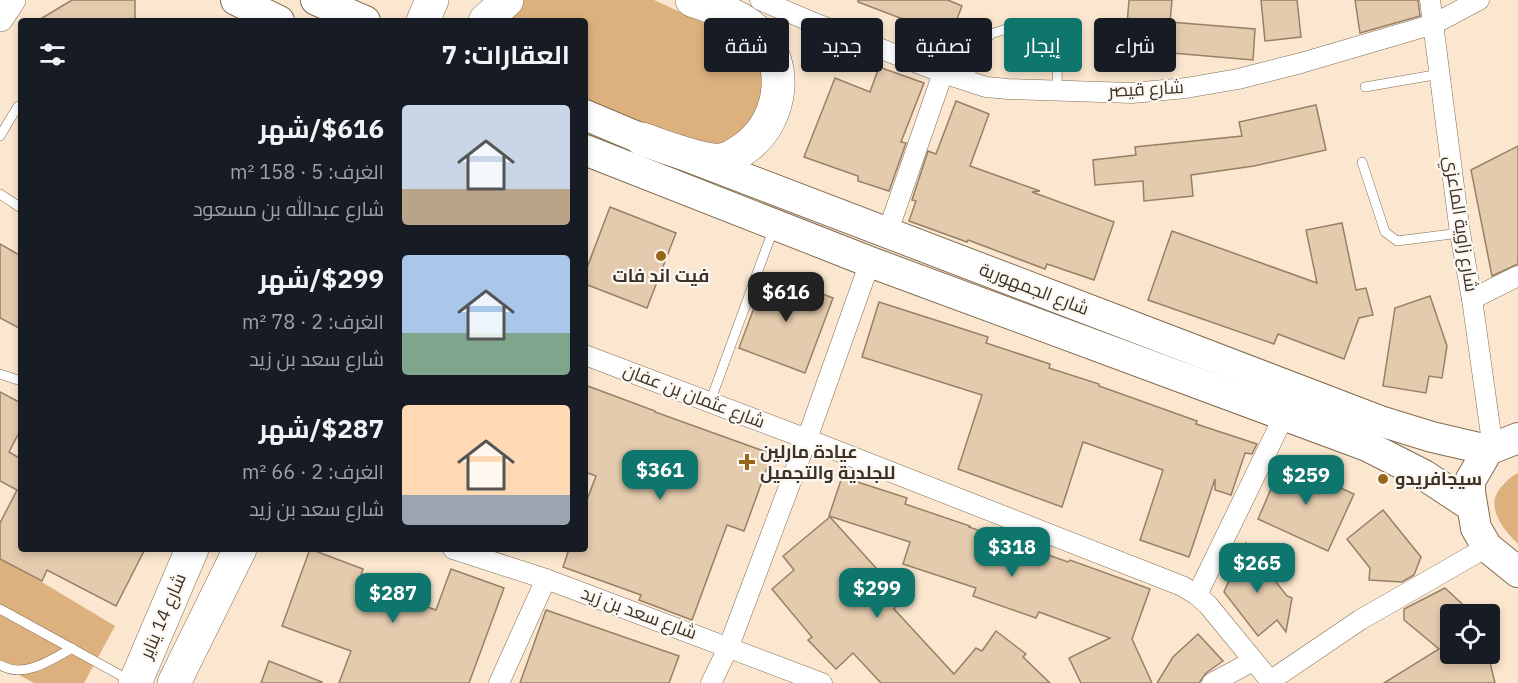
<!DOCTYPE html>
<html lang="ar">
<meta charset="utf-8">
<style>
:root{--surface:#171b24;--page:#242831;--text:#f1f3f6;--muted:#9ea1a6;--accent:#0f766e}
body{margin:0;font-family:"IBM Plex Sans",Cairo,sans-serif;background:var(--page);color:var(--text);direction:rtl;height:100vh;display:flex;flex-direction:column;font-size:22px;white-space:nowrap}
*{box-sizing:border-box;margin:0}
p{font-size:20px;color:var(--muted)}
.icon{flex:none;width:33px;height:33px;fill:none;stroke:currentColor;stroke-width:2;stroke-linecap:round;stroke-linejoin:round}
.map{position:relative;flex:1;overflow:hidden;direction:ltr}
.details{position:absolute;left:18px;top:18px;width:570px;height:534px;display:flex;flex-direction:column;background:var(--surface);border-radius:6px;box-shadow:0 3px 9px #0003;direction:rtl}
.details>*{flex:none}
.guide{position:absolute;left:606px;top:18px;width:570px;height:54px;direction:rtl;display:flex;gap:12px}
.tools{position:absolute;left:1440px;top:604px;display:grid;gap:12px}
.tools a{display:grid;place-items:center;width:60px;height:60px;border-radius:6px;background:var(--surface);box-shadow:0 3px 9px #0003;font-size:30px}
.price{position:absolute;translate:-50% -51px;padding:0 14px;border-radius:12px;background:var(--accent);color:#fff;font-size:20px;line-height:39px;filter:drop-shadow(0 2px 3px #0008)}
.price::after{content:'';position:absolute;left:50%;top:36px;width:18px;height:14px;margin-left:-9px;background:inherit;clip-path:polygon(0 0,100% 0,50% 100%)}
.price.active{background:#222;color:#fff}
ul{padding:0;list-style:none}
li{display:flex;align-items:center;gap:18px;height:150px;padding:0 18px}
li span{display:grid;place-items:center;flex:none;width:168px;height:120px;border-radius:6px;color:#555}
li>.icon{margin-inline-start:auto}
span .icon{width:72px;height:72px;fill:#fffc;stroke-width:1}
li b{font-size:26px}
h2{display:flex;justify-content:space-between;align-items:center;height:72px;padding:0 18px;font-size:26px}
.chip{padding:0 21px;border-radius:6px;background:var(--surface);box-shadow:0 3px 9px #0003;font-size:21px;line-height:54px}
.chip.active{background:var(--accent);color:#fff}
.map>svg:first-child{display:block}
.green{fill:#dcb17d}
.building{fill:#e4cbae;stroke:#978065;stroke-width:1.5}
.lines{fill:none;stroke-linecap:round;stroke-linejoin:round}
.service-casing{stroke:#826c52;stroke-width:10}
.minor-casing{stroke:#826c52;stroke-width:21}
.secondary-casing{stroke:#826c52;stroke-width:28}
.primary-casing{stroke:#826c52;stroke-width:32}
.trunk-casing{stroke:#826c52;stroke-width:34}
.service{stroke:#fff;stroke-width:9}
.minor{stroke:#fff;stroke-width:20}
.secondary{stroke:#fff;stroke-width:27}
.primary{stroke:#fff;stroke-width:30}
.trunk{stroke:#fff;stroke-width:33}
.poi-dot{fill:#986519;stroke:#fcf7f1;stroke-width:2}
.labels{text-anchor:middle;stroke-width:4.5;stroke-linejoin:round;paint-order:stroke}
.street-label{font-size:18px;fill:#3c3227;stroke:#fcf7f1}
.poi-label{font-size:18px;font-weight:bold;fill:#3c3227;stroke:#fcf7f1;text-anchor:start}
</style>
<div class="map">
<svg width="1518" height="683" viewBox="0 0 1518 683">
<rect width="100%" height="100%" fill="#fbe7cf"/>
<g class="green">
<path d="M524 0H654L746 42 766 69 761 108 749 129 731 141 708 146 585 101V21H502L515 6Z"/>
<path d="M1518 473V544C1502 528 1483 505 1503 485 1508 480 1511 476 1518 473Z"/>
<path d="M0 557 115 626 84 683H34L0 665Z"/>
</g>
<g class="building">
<path d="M72 0H135V21H37Z"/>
<path d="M858 0H948L962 6 950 37 858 2Z"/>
<path d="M1129 0H1172L1170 22 1255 29 1253 60 1125 49Z"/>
<path d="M1261 0H1297L1301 37 1265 41Z"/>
<path d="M1355 0H1418L1420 16 1360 33Z"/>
<path d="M879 67 924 83 901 142 906 143 889 191 858 181V176L804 157 835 78 870 92Z"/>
<path d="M956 101 989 114 970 166 1040 191 1032 192 1114 222 1094 280 1047 264 1045 269 968 240 967 242 909 221 916 201 912 200 928 151 936 154Z"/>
<path d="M1316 105 1326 150 1254 166 1191 175 1193 196 1144 201 1143 181 1095 185 1093 160 1136 155 1135 147 1242 136 1239 122Z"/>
<path d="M1518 146V264L1492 276 1471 170Z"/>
<path d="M610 207 676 233 647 308 585 284V273Z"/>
<path d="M1342 223 1356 290 1366 288 1373 315 1359 318 1344 359 1278 334 1274 344 1148 300 1172 231 1317 283 1306 230Z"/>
<path d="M0 244 21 256V329L0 318Z"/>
<path d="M767 273 833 298 805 373 739 348Z"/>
<path d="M1430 296 1447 346 1442 378 1429 376 1426 393 1383 386 1395 308Z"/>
<path d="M879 302 988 337 986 343 1050 364 1049 368 1099 384V386L1197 421 1196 424 1257 444 1252 454 1245 453 1231 495 1215 490V479L1189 557 1140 540 1163 470 1083 442 1062 507 958 469 982 395 862 357Z"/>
<path d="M585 385 655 411V412L772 454 744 531 727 525 692 620 639 600 641 595 563 567 569 549H585V505L596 476 585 472Z"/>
<path d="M0 392 21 403V429L9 452 21 459V549H145L116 606 47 570 42 581 0 559V523L17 490 0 481Z"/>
<path d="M1283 461 1354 494 1328 551 1258 519Z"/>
<path d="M842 477 907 498 905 504 970 526 969 527 1068 562 1070 560 1150 589 1132 639 1152 683H1081L1069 658 1110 638 1039 612 1036 618 973 596 976 588 903 564 910 542 829 516Z"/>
<path d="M1383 510 1421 557 1414 575 1402 582 1369 580 1370 568 1347 539Z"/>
<path d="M830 517 904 599 894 609 954 674 976 648 982 651 996 631 1026 654 1023 657 1050 683H881L853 653 836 669 808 640 812 637 772 589 794 570 783 556Z"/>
<path d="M1246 543 1259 563H1261L1287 596 1292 598 1286 632 1277 620 1258 636 1224 592Z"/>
<path d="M310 549 363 569 359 582 436 610 451 569 504 588 469 683H339L351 651 282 626Z"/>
<path d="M1445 588 1474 615H1450V654H1488L1495 683H1384L1439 649 1404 620V609Z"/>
<path d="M546 610 679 656 669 683H520Z"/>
<path d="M1198 634 1223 661 1206 673 1199 683H1157L1173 657Z"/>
<path d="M269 661 322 682V683H261Z"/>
</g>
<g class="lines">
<defs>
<g id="service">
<path d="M967 81 985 40 991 34 1009 28 1052 35 1058 42 1057 91"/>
<path d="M1365 87 1440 74"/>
<path d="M0 136 18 106"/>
<path d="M1362 162 1385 232 1397 241 1460 233"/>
<path d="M0 194 21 208"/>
<path d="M0 374 21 381"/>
<path d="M710 402 773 230"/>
<path d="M0 609 129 680"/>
<path d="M0 665C24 679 51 660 72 648"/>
</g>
<g id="minor">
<path d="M760 0 812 22 943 73 986 87 1008 89 1132 93 1186 88 1238 79 1301 63 1434 24 1479 0"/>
<path d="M1430 0 1460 233 1472 299 1493 449"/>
<path d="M887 234 943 73"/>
<path d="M1472 299 1518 276"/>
<path d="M585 355 807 439 1182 586 1197 595 1208 605 1272 683"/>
<path d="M453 549 546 579 822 683"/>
<path d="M1197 595 1284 416"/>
<path d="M1270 681 1360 620 1487 547"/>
<path d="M499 683 546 579"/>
<path d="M711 683 729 646 807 439 870 262"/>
<path d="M1212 683 1253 661"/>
</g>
<path id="secondary" d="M0 18 12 0"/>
<g id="primary">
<path d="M236 0 279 21"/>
<path d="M316 0 365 21"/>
<path d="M585 115 642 139 1380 421 1432 437 1488 450"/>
<path d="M585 150 870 262 1367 446 1424 475 1471 506"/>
<path d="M1518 438 1488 450 1470 481V492L1476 528 1487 547 1518 572"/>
</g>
<g id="trunk">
<path d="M423 21 432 0"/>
<path d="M485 21 507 0"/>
<path d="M642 139C660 145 703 162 721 160 731 159 741 151 749 145 782 118 790 63 757 32 741 15 713 8 692 0"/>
<path d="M135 683 192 549"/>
<path d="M174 683 240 549"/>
</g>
</defs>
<use href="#service" class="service-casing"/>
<use href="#minor" class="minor-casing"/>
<use href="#secondary" class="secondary-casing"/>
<use href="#primary" class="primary-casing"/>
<use href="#trunk" class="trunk-casing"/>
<use href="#service" class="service"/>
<use href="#minor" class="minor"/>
<use href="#secondary" class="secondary"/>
<use href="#primary" class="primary"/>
<use href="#trunk" class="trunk"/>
</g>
<g class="poi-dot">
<circle cx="661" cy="256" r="6"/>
<path d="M744 453h6v6h6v6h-6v6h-6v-6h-6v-6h6z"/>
<circle cx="1383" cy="479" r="6"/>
</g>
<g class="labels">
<g class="street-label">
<text transform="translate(1146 89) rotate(-3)" y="6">شارع قيصر</text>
<text transform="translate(1461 224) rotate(81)" y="6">شارع زاوية الماعزي</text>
<text transform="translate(1034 289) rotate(21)" y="6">شارع الجمهورية</text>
<text transform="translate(694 396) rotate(21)" y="6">شارع عثمان بن عفان</text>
<text transform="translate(639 613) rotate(20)" y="6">شارع سعد بن زيد</text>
<text transform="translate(163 616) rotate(-67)" y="6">شارع 14 يناير</text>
</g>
<g class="poi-label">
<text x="661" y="282" text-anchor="middle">فيت اند فات</text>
<text x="760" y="458">عيادة مارلين<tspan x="760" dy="21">للجلدية والتجميل</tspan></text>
<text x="1395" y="485">سيجافريدو</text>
</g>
</g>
</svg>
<div class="tools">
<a><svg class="icon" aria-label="locate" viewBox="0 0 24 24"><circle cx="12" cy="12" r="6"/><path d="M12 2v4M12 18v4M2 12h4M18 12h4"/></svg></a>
</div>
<b class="price active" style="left:786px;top:323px">$616</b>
<b class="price" style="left:660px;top:501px">$361</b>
<b class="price" style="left:1306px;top:506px">$259</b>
<b class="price" style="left:1012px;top:578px">$318</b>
<b class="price" style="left:1257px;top:594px">$265</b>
<b class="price" style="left:877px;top:619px">$299</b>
<b class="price" style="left:393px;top:624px">$287</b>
<div class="guide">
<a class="chip">شراء</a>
<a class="chip active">إيجار</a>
<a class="chip">تصفية</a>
<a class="chip">جديد</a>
<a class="chip">شقة</a>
</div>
<section class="details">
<h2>العقارات: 7<svg class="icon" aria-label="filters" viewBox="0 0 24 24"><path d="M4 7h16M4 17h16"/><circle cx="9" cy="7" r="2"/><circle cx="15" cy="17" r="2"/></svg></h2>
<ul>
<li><span style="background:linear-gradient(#c9d6e8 70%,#b9a48a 0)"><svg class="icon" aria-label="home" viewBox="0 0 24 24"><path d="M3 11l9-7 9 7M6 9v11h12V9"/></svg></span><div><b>$616/شهر</b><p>الغرف: 5 · 158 m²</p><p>شارع عبدالله بن مسعود</p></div></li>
<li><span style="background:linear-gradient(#a9c7e8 65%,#7fa58c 0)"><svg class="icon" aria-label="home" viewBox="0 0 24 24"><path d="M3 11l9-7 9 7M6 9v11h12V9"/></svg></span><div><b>$299/شهر</b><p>الغرف: 2 · 78 m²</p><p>شارع سعد بن زيد</p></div></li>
<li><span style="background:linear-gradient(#ffd9b3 75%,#9aa5b1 0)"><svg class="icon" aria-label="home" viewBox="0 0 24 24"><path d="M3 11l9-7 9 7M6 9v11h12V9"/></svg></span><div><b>$287/شهر</b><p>الغرف: 2 · 66 m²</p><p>شارع سعد بن زيد</p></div></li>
</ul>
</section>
</div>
